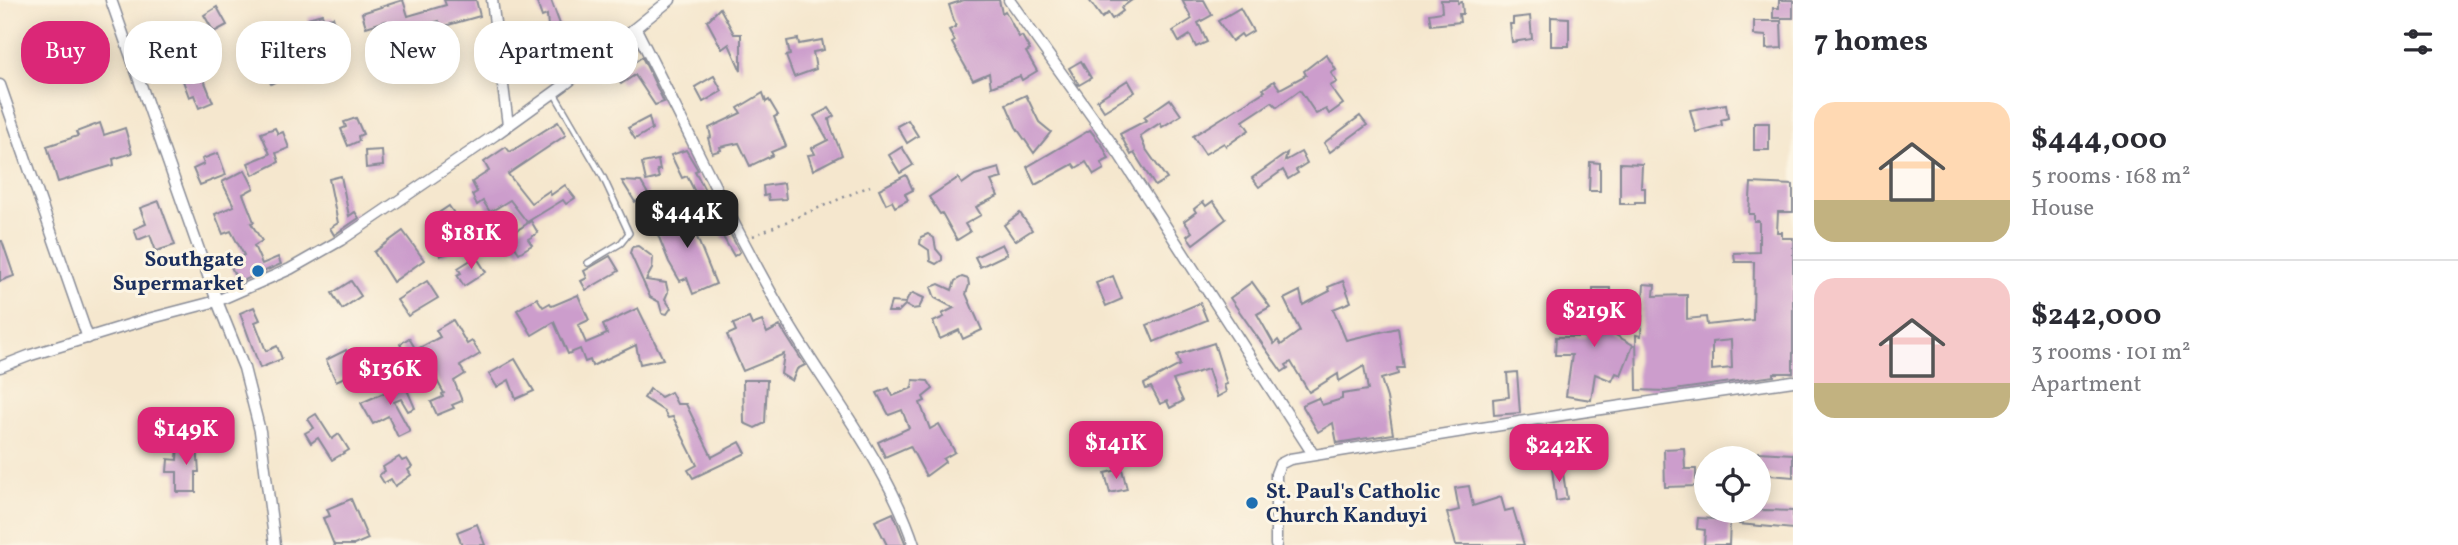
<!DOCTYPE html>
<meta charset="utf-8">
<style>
:root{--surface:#fff;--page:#f7f7f7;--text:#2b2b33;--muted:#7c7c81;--line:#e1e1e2;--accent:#db2777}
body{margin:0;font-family:Vollkorn,serif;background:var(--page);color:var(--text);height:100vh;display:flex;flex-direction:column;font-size:26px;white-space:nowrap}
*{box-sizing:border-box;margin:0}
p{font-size:23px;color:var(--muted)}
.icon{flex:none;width:38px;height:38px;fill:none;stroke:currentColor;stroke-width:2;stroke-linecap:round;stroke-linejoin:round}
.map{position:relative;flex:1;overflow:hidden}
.panel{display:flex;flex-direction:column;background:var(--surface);width:665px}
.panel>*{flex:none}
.top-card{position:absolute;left:21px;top:21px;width:665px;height:63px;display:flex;gap:14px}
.tools{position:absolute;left:1694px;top:446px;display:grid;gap:14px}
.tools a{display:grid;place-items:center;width:77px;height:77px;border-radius:50%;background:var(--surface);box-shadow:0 4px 18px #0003;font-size:35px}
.price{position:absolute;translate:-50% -60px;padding:0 16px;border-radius:14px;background:var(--accent);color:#fff;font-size:23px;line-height:46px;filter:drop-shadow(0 2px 4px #0008)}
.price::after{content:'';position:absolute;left:50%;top:42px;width:21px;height:16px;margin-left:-10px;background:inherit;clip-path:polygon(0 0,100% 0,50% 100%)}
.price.active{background:#222;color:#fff}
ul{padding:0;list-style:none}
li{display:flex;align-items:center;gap:21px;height:175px;padding:0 21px}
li+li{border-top:2px solid var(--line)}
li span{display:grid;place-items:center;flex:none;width:196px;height:140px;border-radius:21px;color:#555}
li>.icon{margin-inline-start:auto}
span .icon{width:84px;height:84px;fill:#fffc;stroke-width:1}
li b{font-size:30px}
h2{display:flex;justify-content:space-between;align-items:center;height:84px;padding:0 21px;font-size:30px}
.chip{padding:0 24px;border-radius:28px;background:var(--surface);box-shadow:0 4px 18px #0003;font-size:24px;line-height:63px}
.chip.active{background:var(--accent);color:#fff}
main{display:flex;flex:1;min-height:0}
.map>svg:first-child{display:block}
.building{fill:#cc9dcc;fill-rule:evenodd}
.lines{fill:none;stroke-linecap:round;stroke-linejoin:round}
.lane-casing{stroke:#888b96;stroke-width:8}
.street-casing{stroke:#888b96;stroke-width:13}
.path{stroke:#888b96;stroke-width:2.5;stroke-dasharray:2 5;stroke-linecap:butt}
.lane{stroke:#fff;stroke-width:5}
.street{stroke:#fff;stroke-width:10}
.poi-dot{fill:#1f6fb2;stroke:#fcf5e5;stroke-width:2.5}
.labels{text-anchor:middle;stroke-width:6;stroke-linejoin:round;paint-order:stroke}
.poi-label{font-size:21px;font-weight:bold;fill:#1b2f5e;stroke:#fcf5e5;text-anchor:end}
</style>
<main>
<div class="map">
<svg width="1793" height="545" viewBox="0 0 1793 545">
<rect width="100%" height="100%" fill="#fcf5e5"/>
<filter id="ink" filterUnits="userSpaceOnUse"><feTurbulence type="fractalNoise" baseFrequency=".0143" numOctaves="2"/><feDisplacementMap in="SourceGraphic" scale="14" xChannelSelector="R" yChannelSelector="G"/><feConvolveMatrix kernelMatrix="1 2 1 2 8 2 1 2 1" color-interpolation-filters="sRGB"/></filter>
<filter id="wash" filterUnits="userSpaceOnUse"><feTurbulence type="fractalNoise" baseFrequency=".00686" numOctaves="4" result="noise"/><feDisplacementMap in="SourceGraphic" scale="28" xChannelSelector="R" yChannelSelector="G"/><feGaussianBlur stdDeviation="1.57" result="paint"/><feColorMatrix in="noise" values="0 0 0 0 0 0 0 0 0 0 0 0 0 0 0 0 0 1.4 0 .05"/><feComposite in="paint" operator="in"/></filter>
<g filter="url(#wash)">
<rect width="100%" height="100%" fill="#f5e7ce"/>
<g id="blocks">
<g class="building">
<path d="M403 0 408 16 446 5 444 0H476L480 16 441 27 439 21 390 35 386 21 366 27 362 13Z"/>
<path d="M536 0H551L561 27 566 26 567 36 549 38 547 15 542 17Z"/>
<path d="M964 0H999L1002 13 1005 11 1019 37 1022 36 1030 50 1026 52 1037 71 1022 80 1020 76 991 87 989 73 973 80 952 43 955 41 949 30 956 27 949 5Z"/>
<path d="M1089 0H1132L1121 8 1123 11 1112 19 1108 13 1102 18Z"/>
<path d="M1182 0H1204L1212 15 1198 23 1207 42 1196 47 1190 35 1179 42 1173 31 1192 19Z"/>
<path d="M1441 0H1458V3L1462 2 1463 14H1459L1460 22 1431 25 1429 14 1442 12Z"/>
<path d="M1779 0H1793V18H1773V8H1779Z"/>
<path d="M217 7 227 25 214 32 204 15Z"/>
<path d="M720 8 734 34H741V71L729 44 722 49 707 21Z"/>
<path d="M1240 8 1253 31 1243 37 1241 34 1232 41 1218 21Z"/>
<path d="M322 14 324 19 333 17 339 39 325 43 323 36 307 41 302 25 310 23 308 18Z"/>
<path d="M1530 16 1532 39 1512 42 1510 24H1513V18Z"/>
<path d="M1551 17 1569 18V46H1551Z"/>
<path d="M1754 21H1781L1782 48 1766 49V36L1754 35Z"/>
<path d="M522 39H556L558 71 545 72 544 63H522V58H518V45H522Z"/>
<path d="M798 39 799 44 822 40 824 50 813 52 816 69 794 77 786 56 790 55 787 41Z"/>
<path d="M292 47 302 68 271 84 261 63Z"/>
<path d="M1326 54 1336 70 1331 73 1337 82 1330 86 1343 104 1329 114 1326 109 1316 114 1300 90 1277 107 1272 102 1243 121 1249 130 1226 146 1224 143 1205 154 1193 136 1265 91 1263 89 1274 81 1280 89 1306 75 1304 71Z"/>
<path d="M642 57 648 69 664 102 655 105 635 75 621 84 615 75Z"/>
<path d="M1081 61 1091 78 1079 85 1069 68Z"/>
<path d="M200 70 213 102 199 108 194 95 189 97 182 78Z"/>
<path d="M714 76 722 91 703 102 695 87Z"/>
<path d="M1128 80 1135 92 1104 111 1097 100Z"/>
<path d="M763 93 766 102 769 100 778 115 774 117 786 146 771 152 773 155 750 166 739 143 720 147 721 150 712 153 708 138 711 137 709 128 741 113 738 108Z"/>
<path d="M1026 95 1039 122 1051 132 1034 153 1016 127 1006 104Z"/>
<path d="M1170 99 1181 115 1162 127 1160 123 1140 136 1145 148 1167 179 1155 186 1134 153 1131 155 1120 134 1147 120 1144 117Z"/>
<path d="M1726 104 1728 118 1721 120 1722 125 1696 132 1690 110Z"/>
<path d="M829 108 834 116 829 119 830 125 842 155 813 170 808 155 815 154 812 148 828 140 814 116Z"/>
<path d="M1360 116 1367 125 1330 152 1324 143Z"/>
<path d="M649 117 652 129 635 139 628 128Z"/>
<path d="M356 118 363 134 358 136 359 141 348 146 341 129 346 127 344 122Z"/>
<path d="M908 120 918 136 907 143 897 126Z"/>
<path d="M558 122 566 135 508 174 531 203 549 191 551 195 565 185 575 198 566 204 563 200 527 222 510 200 490 212 483 201 477 205 472 195 477 192 472 182 489 171 484 162 506 147 510 152Z"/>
<path d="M100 123 104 135 125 128 132 153 113 159 114 165 58 182 47 146 78 136 76 132Z"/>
<rect x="1754" y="123" width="15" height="27"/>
<path d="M275 128 278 134 283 132 289 148 276 153 279 162 253 175 248 163 270 154 261 133Z"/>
<path d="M1090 130 1103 146 1109 159 1101 163 1104 169 1094 175 1086 162 1076 168 1073 164 1035 185 1027 167Z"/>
<path d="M902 147 913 165 900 173 889 155Z"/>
<path d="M382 150 383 166 366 168 365 151Z"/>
<path d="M686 150 698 170 695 171 707 194 698 198 687 176 682 178 671 155Z"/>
<path d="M1301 152 1307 163 1296 170 1298 173 1288 179 1283 170 1259 187 1252 178 1287 153 1285 161Z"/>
<path d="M218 153 226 175 200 185 193 169 204 164 202 159Z"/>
<path d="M658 160 660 170H657L659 178 646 181 642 163Z"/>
<path d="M1590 162 1600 163V191H1589Z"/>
<path d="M1620 163 1642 164 1641 188H1645V202H1635V204H1620Z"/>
<path d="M999 168 1002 178 991 181 998 196 976 207 981 215 965 224 970 232 957 240 942 213 940 214 929 197 958 178 962 184 975 175Z"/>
<path d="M245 170 254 188 243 194 254 222 251 223 262 241 254 246 262 264 278 257 281 264 238 283 229 262 244 255 231 231 223 234 215 214 234 206 222 182Z"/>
<path d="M906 175 913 190 905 194 908 200 895 207 892 201 886 204 879 189Z"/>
<path d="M341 176 349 216 355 212 359 218 334 235 330 228 338 223 329 179Z"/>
<path d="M622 181 641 182 648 194 635 202Z"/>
<path d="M784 183 786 199 769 200 768 195 764 196 763 186Z"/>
<path d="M1751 183 1793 185V212H1778L1777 232H1782V238H1793V373H1774V376L1667 391 1637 390 1636 335 1641 336 1644 284 1655 285 1654 296 1687 295V319L1706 317 1707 325 1753 320 1754 262H1735L1734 253 1759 252V221H1754V214H1749ZM1731 340 1732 368 1712 370V342Z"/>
<path d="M159 201 175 245 156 251 150 235 138 240 134 229 146 224 140 208Z"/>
<path d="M1213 201 1226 219 1193 244 1187 236 1192 232 1184 221 1196 212 1194 209 1203 202 1206 206Z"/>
<path d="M715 205 740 252 734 256 707 209Z"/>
<path d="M449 206 458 219 449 226 459 248 440 256 433 239 439 237 428 220Z"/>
<path d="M696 206 704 220 694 226 699 233 696 235 716 284 693 294 687 278 680 281 669 262 656 230Z"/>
<path d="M1020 213 1032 230 1015 241 1004 225Z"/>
<path d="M531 221 538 233 528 239 532 245 519 253 515 247 512 249 506 238Z"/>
<path d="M403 231 424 260 393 282 374 252Z"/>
<path d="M928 234 934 238 936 249 942 256V260L936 264 930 261 929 250 920 244 921 237Z"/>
<path d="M0 241H2L14 276 0 281Z"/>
<path d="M1002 244 1007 254 980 267 975 257Z"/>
<path d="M638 246 653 257 652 269 646 280 666 283 668 292 665 299 671 308 667 314 662 313 659 302 650 297 630 253 632 247Z"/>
<path d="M610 256 619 271 586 290 581 281 587 278 584 271Z"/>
<path d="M474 258H477L486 272 464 286 457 275 461 273 458 268Z"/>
<path d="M1113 276 1122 299 1106 306 1096 283Z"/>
<path d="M962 277 968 279 969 285 966 294 982 330 963 339 959 330 940 339 933 322 944 317 942 314 954 308 935 298 931 287 939 284 952 290 955 281Z"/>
<path d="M351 281 361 296 342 309 332 293Z"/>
<path d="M427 281 438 298 408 316 397 300Z"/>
<path d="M1343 281 1351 302 1333 309 1346 340 1398 328 1404 368H1397L1398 374 1381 379 1387 398 1393 434 1337 443 1333 423 1318 432 1302 405 1318 398 1322 405 1342 399V394L1368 390 1364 366 1339 381 1338 374 1309 392 1291 362 1286 365 1288 368 1282 372 1230 298 1252 282 1270 307 1257 314 1274 344 1278 340 1281 345 1300 331 1284 299 1300 291 1303 305 1330 291 1328 287Z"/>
<path d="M1593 288H1610V332L1633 345 1621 375 1616 373 1612 381 1595 374 1591 400 1566 396 1572 355H1555L1556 337H1586V310H1593Z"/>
<path d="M913 293 924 298 919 308 912 309 905 305 898 312H888L891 302 906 303 908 297Z"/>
<path d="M578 295 589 320 578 325 586 343 607 334 603 325 638 308 663 359 640 364 636 345 592 366 590 360 585 362 580 349 568 354 554 322 532 335 517 310 537 298 543 307 550 303 552 306Z"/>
<path d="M1200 303 1207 320 1154 342 1147 325Z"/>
<path d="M254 307 260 320 255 322 266 351 277 346 282 359 260 368 240 313Z"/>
<path d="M749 318 752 325 762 321 767 333 780 326 805 365 797 369 792 381 781 374 784 354 743 371 727 335 736 331 733 324Z"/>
<path d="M453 320 467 344 472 341 480 354 460 366 465 374 454 381 462 401 452 405 454 408 437 415 431 402 443 397 442 394 444 393 428 365 414 372 400 344 409 338 416 350 440 337 436 330Z"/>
<path d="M1214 343 1227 384 1224 385 1226 392 1217 397 1208 369 1173 380 1183 401 1170 408 1167 401 1160 404 1151 387 1146 389 1144 384 1180 365 1177 355Z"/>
<path d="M346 350 356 372 336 381 326 360Z"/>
<path d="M515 359 534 391 516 399 509 380 497 387 489 374Z"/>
<path d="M1517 372 1520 413 1494 415 1493 399 1509 397 1507 373Z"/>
<path d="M401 376 415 408 408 411 401 399 394 402 410 431 398 437 388 416 373 424 361 403 395 388 391 381Z"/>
<path d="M743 380H767L765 423 755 428 744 423Z"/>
<path d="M913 380 928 381 933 389 923 397 925 401 920 403 930 429 939 424 955 452 943 459 945 462 926 476 910 446 885 457 878 442 909 428 902 410 889 415 877 393 889 388 893 396 912 388Z"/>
<path d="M650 389 661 397 671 392 677 404H686L712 457 740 442 746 453 693 478 688 470 697 465 673 417 668 418 664 411 644 398Z"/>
<path d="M316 414 332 439 339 434 349 450 332 460 318 438 311 443 305 433 314 428 308 419Z"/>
<path d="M178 443 197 444 199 472H196V492H177V472H167L168 459 177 460Z"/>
<path d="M1684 448 1685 469H1696V486L1665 487 1664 449Z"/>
<path d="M1759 452 1793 454V477L1759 474Z"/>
<path d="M399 457 402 461 407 459 412 467 408 470 411 475 395 486 391 479 384 483 379 475 385 471 383 467Z"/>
<path d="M1562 467 1567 499 1556 501 1552 469Z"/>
<path d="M1122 469 1127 489 1110 493 1105 473Z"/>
<path d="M1469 486 1473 506 1501 497 1505 511 1513 509 1524 545H1456L1447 513 1459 510 1455 488Z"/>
<path d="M351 499 368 539 354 545H334L323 518 330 516 327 509Z"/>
<path d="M1765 510 1793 511V529L1739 524 1740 511Z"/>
<path d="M893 513 896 520 906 545H887L875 521Z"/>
<path d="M1698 518 1730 520 1729 545H1704L1705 530 1697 529Z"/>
<path d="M477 524 485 545H462L457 532Z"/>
</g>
</g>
</g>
<g filter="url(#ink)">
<use href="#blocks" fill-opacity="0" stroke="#888b96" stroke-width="2"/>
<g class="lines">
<defs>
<path id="lane" d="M554 93 603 177 629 233 621 243 588 263"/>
<g id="street">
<path d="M111 0 217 301 244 368 260 431 275 545"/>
<path d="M492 0 508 125"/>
<path d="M1009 0 1119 154 1313 454"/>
<path d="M636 29C686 127 733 227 788 323 829 392 890 469 914 545"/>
<path d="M0 85 88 338"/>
<path d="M0 367 31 355 148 319 217 301 290 269 341 240 495 135 563 86 670 0"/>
<path d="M1276 545V474L1280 464 1290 459 1581 412 1793 381"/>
</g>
</defs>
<use href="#lane" class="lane-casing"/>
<use href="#street" class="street-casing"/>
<path class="path" d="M753 236 870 186"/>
<use href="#lane" class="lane"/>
<use href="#street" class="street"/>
</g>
</g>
<g class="poi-dot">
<circle cx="258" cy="271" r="7"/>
<circle cx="1252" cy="503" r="7"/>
</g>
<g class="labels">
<g class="poi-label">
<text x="244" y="266">Southgate<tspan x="244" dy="24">Supermarket</tspan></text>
<text x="1266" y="498" text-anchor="start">St. Paul's Catholic<tspan x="1266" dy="24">Church Kanduyi</tspan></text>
</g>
</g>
</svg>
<div class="tools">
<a><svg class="icon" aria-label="locate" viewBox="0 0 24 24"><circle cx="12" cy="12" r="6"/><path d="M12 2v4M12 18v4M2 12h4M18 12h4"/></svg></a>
</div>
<b class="price active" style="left:687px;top:250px">$444K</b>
<b class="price" style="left:471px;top:271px">$181K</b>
<b class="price" style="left:1594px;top:349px">$219K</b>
<b class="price" style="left:390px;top:407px">$136K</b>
<b class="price" style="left:186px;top:467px">$149K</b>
<b class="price" style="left:1116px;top:481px">$141K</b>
<b class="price" style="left:1559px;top:484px">$242K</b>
<div class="top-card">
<a class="chip active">Buy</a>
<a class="chip">Rent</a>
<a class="chip">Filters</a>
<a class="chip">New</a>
<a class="chip">Apartment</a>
</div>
</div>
<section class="panel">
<h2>7 homes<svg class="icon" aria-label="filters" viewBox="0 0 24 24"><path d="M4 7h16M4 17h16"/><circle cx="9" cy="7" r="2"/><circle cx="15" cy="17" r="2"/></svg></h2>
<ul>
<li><span style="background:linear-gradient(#ffd9b3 70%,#c2b280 0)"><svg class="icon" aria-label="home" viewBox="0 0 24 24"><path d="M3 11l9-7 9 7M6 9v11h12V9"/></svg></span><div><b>$444,000</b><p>5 rooms · 168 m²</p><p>House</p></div></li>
<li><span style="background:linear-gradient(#f6c9c9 75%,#c2b280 0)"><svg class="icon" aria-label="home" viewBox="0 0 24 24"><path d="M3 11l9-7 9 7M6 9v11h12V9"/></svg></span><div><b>$242,000</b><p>3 rooms · 101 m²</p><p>Apartment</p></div></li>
</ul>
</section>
</main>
